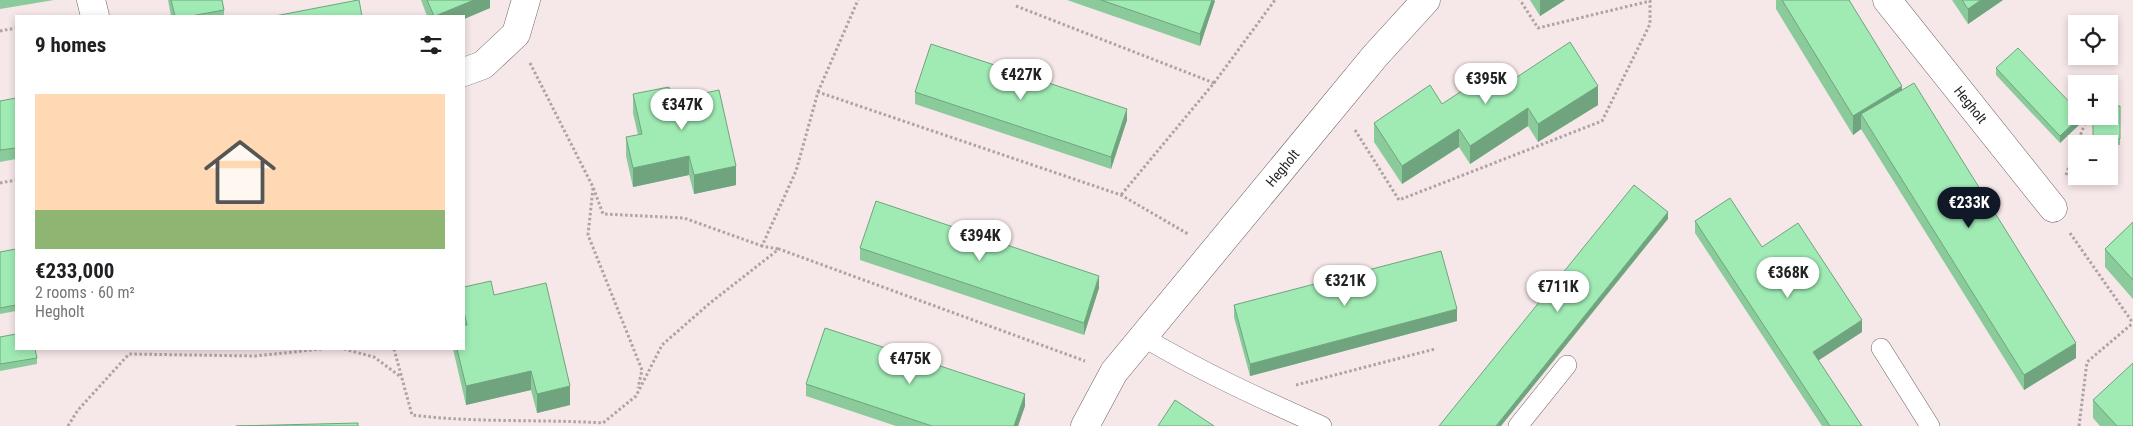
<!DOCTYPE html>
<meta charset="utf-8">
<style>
:root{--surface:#fff;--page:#f2f2f2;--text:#202124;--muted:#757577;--accent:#111827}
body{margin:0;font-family:"Roboto Condensed",sans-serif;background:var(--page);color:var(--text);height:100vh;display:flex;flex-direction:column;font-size:19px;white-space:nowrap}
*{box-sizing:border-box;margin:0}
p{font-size:16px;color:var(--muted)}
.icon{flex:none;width:28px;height:28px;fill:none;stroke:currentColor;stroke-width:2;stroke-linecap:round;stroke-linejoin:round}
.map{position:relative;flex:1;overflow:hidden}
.panel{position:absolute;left:15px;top:15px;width:450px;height:335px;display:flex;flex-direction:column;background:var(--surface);border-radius:0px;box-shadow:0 2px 8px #0003}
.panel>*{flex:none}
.buttons{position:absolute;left:2068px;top:15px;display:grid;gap:10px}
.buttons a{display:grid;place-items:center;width:50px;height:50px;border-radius:0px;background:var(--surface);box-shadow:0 2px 8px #0003;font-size:25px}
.price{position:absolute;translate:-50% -42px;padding:0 11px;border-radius:18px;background:#fff;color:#222;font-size:16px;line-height:32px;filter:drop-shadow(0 1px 2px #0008)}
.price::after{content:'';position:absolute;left:50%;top:30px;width:15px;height:11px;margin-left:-8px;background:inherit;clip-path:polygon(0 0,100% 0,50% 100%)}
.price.current{background:var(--accent);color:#fff}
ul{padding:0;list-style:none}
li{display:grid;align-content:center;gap:10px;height:265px;padding:0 20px}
li span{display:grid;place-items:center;height:155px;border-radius:0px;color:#555}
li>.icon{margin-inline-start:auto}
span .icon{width:90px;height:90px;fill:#fffc;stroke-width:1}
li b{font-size:21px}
h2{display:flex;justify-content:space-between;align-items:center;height:60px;padding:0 20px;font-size:21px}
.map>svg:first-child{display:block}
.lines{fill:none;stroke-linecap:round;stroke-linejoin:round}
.lane-casing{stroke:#6d5f61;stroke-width:20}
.street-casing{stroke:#6d5f61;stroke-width:29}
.secondary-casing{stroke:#6d5f61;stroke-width:29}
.path{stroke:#aea3a4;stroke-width:3;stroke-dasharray:2.5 2.5;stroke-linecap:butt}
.lane{stroke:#fff;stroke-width:19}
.street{stroke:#fff;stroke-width:28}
.secondary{stroke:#fff;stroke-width:28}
.wall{fill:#8aca9b}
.shaded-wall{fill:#70a47e}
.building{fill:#a0ebb4;stroke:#70a47e}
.labels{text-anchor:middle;stroke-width:5;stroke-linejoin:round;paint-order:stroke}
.street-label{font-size:14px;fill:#231e1e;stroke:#fdf7f7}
</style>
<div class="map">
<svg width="2133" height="426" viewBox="0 0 2133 426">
<rect width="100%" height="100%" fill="#f6e7e8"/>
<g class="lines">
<defs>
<g id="lane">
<path d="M1143 337C1200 371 1261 399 1322 426"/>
<path d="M1881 348 1930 426"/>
<path d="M1518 426 1567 365"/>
</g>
<g id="street">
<path d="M91 0 95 16"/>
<path id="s1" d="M1887 0 2053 208"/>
<path d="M464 72 483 65 516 34 526 0"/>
</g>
<g id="secondary">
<path id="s2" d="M1085 426 1114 372 1375 56 1426 0"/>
</g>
</defs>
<use href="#lane" class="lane-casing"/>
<use href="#street" class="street-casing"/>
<use href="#secondary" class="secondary-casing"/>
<g class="path">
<path d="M1016 6 1214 83 1121 195"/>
<path d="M0 31 16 28"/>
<path d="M530 63 593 187 603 214 684 218 762 246"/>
<path d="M1214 83 1275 0"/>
<path d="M818 92 858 0"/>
<path d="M1355 130 1399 200 1602 121 1650 24V1L1538 28 1520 0"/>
<path d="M2077 144 2087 118"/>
<path d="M2066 175 2076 147"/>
<path d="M0 183 16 180"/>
<path d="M593 188 588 235 642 370 638 388"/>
<path d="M2070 233 2133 323"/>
<path d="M778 249 762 246 796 171 818 92 1121 195 1188 234"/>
<path d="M344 349 374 357 401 377"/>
<path d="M394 349 412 415C475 423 539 419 603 423L636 396 662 345 710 303 779 249 1085 361"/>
<path d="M1296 385 1435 349"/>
<path d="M68 426 78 410 129 354 255 356 322 349"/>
<path d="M2079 426 2087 362 2133 323"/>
</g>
<use href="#lane" class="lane"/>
<use href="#street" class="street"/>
<use href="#secondary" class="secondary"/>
</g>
<g class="wall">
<path d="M0 0H54L0 9Z"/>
<path d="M168 0H222L224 10V16H171Z"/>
<path d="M421 0H490V8L464 19V16H427Z"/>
<path d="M1067 0H1215L1200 46Z"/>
<path d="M1530 0H1565L1540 16Z"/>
<path d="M1776 0H1849L1902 90 2076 358 2024 390 1861 129 1853 135 1776 9Z"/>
<path d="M1952 0H2003L1968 24Z"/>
<path d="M1996 68 2082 116V122L2060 143 1996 75Z"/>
<path d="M1511 81 1598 105 1538 142 1528 126 1470 164 1459 147 1402 184 1374 142V123L1442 104Z"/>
<path d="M915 92 1127 120 1111 169 915 104Z"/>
<path d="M633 94 672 100 736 185 694 194 689 175 633 187 626 156V137L638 135 633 113Z"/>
<path d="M16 98V159L0 162V101Z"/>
<path d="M2120 106V145H2109V144H2093V116Z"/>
<path d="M1695 221 1762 247 1862 332 1818 360 1862 426H1822L1695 233Z"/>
<path d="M2133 222V299L2105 267V249Z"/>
<path d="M860 248 1099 288 1084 335 860 260Z"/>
<path d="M16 249V311L0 314V252Z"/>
<path d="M464 287 494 295 570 405 537 413 531 390 466 405 453 349H464Z"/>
<path d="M1234 305 1457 321 1250 376 1234 317Z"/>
<path d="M0 337 37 358V364L0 371Z"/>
<path d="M806 384 1025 406 1018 426H896L806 396Z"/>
<path d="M2093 400 2133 426H2100L2093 418Z"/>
</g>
<g class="shaded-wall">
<path d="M474 0H490V8L464 19V16H435Z"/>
<path d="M1212 0 1215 1 1200 46V34Z"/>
<path d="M1540 0H1565L1540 16Z"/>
<path d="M1981 0H2003L1968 24V9Z"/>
<path d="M1598 86V105L1538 142V124Z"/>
<path d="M1902 86V104L1861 114V129L1853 135V116Z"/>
<path d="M1528 108V126L1470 164V146Z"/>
<path d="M1127 109V120L1111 169V157Z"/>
<path d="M2081 116H2082V122L2060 143V136Z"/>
<path d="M1459 129V147L1402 184V166Z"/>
<path d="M689 156V175L633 187V168Z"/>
<path d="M736 166V185L694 194V175Z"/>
<path d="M1668 212V219L1501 426H1496Z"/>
<path d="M1099 276V288L1084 335V323Z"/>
<path d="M1457 309V321L1250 376V364Z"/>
<path d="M1862 320V332L1813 364V352Z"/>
<path d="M2076 343V358L2024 390V375Z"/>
<path d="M531 371V390L466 405V386Z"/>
<path d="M570 386V405L537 413V394Z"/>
<path d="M1025 394V406L1018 426H1014Z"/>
</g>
<g class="building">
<path d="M171 0H222L224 10 191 16H175Z"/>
<path d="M358 0H359L362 16H275Z"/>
<path d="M427 0H474L435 16H434Z"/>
<path d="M1101 0H1212L1200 34Z"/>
<path d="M1782 0H1849L1902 86 1853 116Z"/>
<path d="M1962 0H1981L1968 9Z"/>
<path d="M1570 42 1598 86 1538 124 1528 108 1470 146 1459 129 1402 166 1374 123 1430 85 1442 104 1501 65 1511 81Z"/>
<path d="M931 44 1127 109 1111 157 915 92Z"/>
<path d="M2018 48 2076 109V116H2081L2060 136 1996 68Z"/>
<path d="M1914 83 2076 343 2024 375 1861 114Z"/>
<path d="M669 87 672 100 719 90 736 166 694 175 689 156 633 168 626 137 642 134 633 94Z"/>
<path d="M16 98V148L0 150V101Z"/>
<path d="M2109 106H2120V139L2093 138V116H2109Z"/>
<path d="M1634 185 1668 212 1496 426H1439Z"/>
<path d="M1730 198 1762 247 1798 223 1862 320 1813 352 1862 426H1830L1695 221Z"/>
<path d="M876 201 1099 276 1084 323 860 248Z"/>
<path d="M2133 222V280L2105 249Z"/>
<path d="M16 249V305L0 308V252Z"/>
<path d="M1441 251 1457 309 1250 364 1234 305Z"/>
<path d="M491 281 494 295 546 283 570 386 537 394 531 371 466 386 457 349H464V325H467L464 312V287Z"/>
<path d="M825 328 1025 394 1014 426H932L806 384Z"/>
<path d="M16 334V349H35L37 358 0 364V337Z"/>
<path d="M2133 363V426H2117L2093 400Z"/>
<path d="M1175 400 1214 426H1158Z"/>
<path d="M358 423V426H236Z"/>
</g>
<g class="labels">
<g class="street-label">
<text dy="5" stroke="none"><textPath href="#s1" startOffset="134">Hegholt</textPath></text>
<text dy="5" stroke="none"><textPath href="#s2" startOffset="326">Hegholt</textPath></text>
</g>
</g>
</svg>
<div class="buttons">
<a><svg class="icon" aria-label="locate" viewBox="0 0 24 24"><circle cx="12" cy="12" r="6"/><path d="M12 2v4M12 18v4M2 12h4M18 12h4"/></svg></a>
<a>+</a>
<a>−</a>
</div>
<b class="price" style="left:1021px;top:101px">€427K</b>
<b class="price" style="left:1486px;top:105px">€395K</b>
<b class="price" style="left:682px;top:131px">€347K</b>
<b class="price current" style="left:1969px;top:229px">€233K</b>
<b class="price" style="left:980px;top:262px">€394K</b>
<b class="price" style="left:1788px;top:299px">€368K</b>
<b class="price" style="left:1345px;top:307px">€321K</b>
<b class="price" style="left:1558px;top:313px">€711K</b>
<b class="price" style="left:910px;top:385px">€475K</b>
<section class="panel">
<h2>9 homes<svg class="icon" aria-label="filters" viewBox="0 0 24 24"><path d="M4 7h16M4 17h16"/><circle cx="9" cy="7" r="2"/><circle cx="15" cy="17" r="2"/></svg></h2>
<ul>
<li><span style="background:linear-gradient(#ffd9b3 75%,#8fb573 0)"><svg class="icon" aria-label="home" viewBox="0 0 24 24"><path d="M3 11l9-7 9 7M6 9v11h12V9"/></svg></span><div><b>€233,000</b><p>2 rooms · 60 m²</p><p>Hegholt</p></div></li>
</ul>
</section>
</div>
